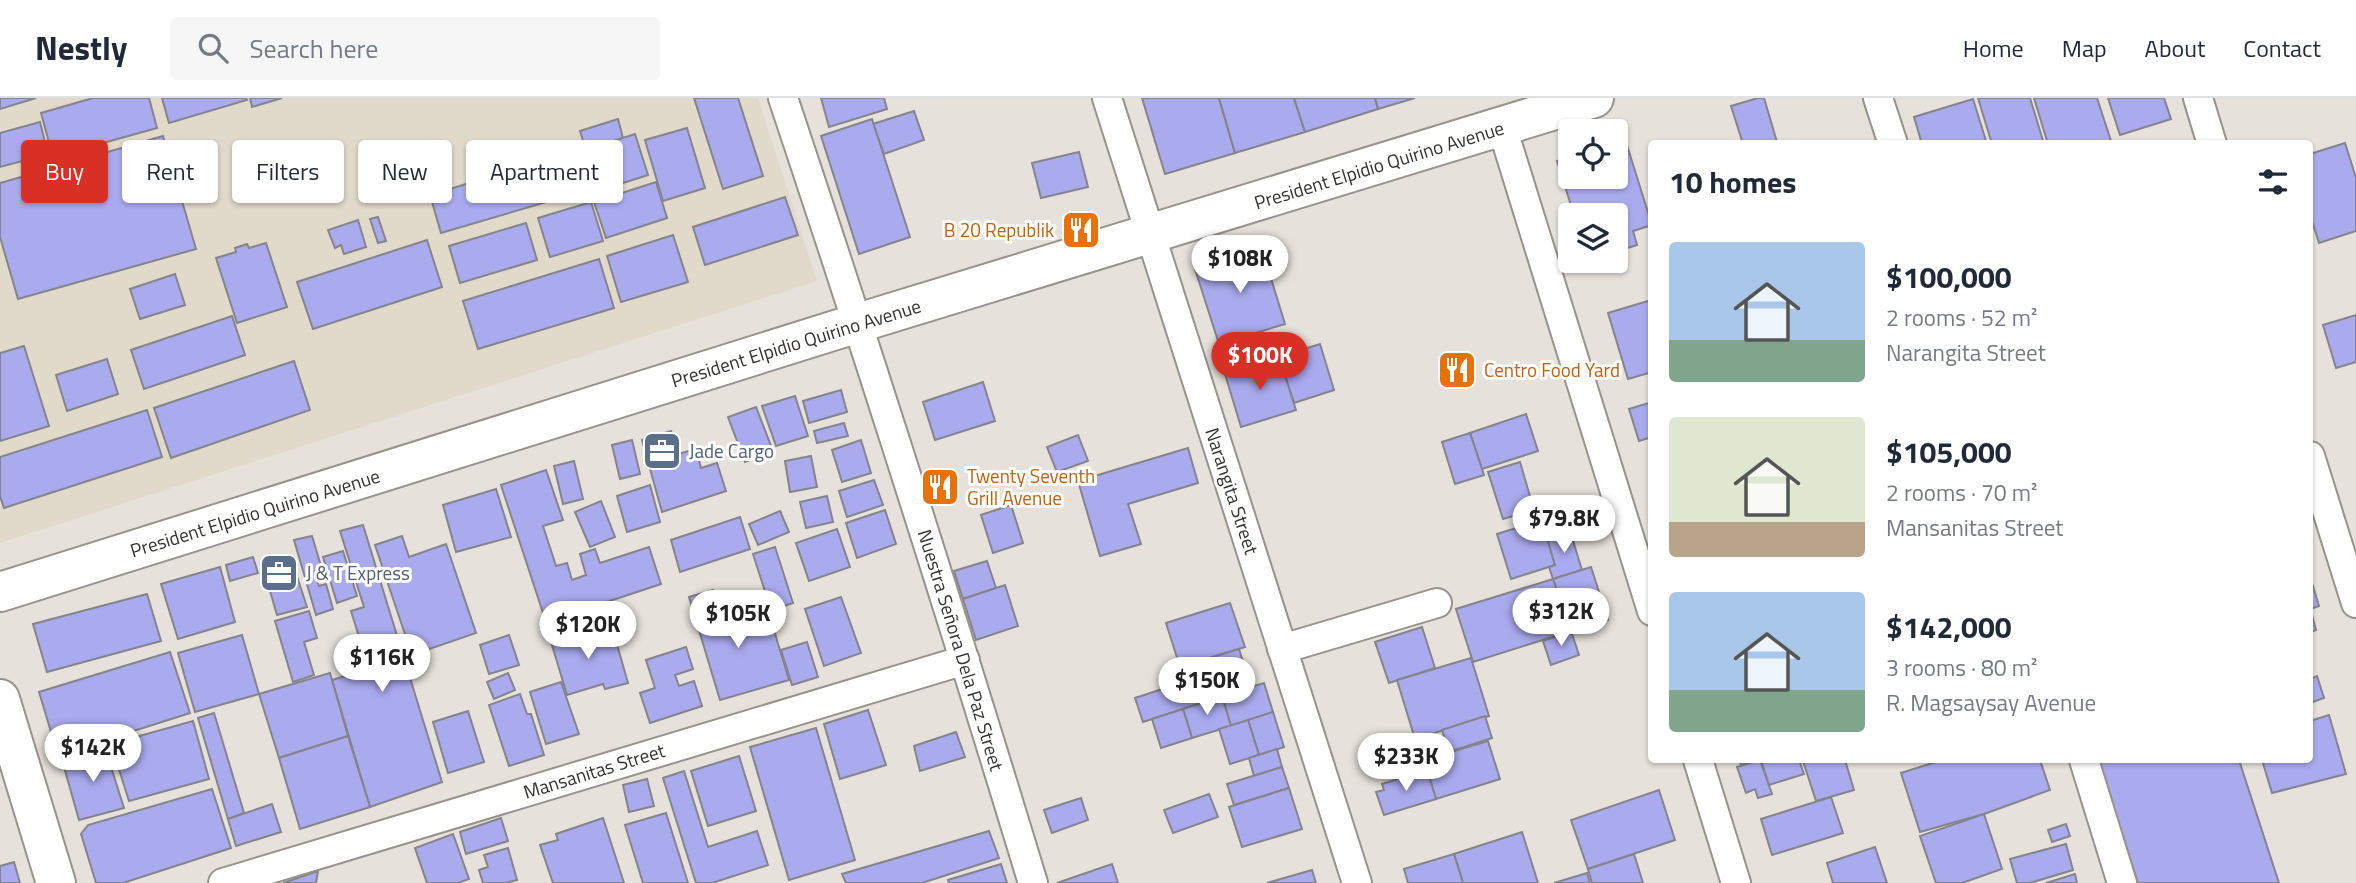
<!DOCTYPE html>
<meta charset="utf-8">
<style>
:root{--surface:#fff;--page:#f6f6f7;--text:#1f2937;--muted:#747a83;--line:#e0e1e3;--accent:#d93025}
body{margin:0;font-family:"Titillium Web",sans-serif;background:var(--page);color:var(--text);height:100vh;display:flex;flex-direction:column;font-size:26px;white-space:nowrap}
*{box-sizing:border-box;margin:0}
p{font-size:23px;color:var(--muted)}
.icon{flex:none;width:38px;height:38px;fill:none;stroke:currentColor;stroke-width:2;stroke-linecap:round;stroke-linejoin:round}
.map{position:relative;flex:1;overflow:hidden}
.details{position:absolute;left:1648px;top:42px;width:665px;height:623px;display:flex;flex-direction:column;background:var(--surface);border-radius:7px;box-shadow:0 2px 5px #0004}
.details>*{flex:none}
.hud{position:absolute;left:21px;top:42px;width:665px;height:63px;display:flex;gap:14px}
.tools{position:absolute;left:1558px;top:21px;display:grid;gap:14px}
.tools a{display:grid;place-items:center;width:70px;height:70px;border-radius:7px;background:var(--surface);box-shadow:0 2px 5px #0004;font-size:35px}
.price{position:absolute;translate:-50% -60px;padding:0 16px;border-radius:24px;background:#fff;color:#222;font-size:23px;line-height:46px;filter:drop-shadow(0 2px 4px #0008)}
.price::after{content:'';position:absolute;left:50%;top:42px;width:21px;height:16px;margin-left:-10px;background:inherit;clip-path:polygon(0 0,100% 0,50% 100%)}
.price.current{background:var(--accent);color:#fff}
ul{padding:0;list-style:none}
li{display:flex;align-items:center;gap:21px;height:175px;padding:0 21px}
li span{display:grid;place-items:center;flex:none;width:196px;height:140px;border-radius:7px;color:#555}
li>.icon{margin-inline-start:auto}
span .icon{width:84px;height:84px;fill:#fffc;stroke-width:1}
li b{font-size:30px}
h2{display:flex;justify-content:space-between;align-items:center;height:84px;padding:0 21px;font-size:30px}
.chip{padding:0 24px;border-radius:7px;background:var(--surface);box-shadow:0 2px 5px #0004;font-size:24px;line-height:63px}
.chip.current{background:var(--accent);color:#fff}
header{display:flex;align-items:center;gap:42px;box-sizing:border-box;height:98px;padding:0 35px;background:var(--surface);border-bottom:2px solid var(--line)}
header strong{font-size:33px}
nav{display:flex;gap:38px;margin-inline-start:auto;font-size:24px}
.search{width:490px;height:63px;background:var(--page);display:flex;align-items:center;gap:18px;box-sizing:border-box;padding:0 24px;border-radius:7px;color:var(--muted);font-size:26px}
.map>svg:first-child{display:block}
.built{fill:#e1d9ca}
.building{fill:#aaabef;stroke:#84848c;stroke-width:2}
.lines{fill:none;stroke-linecap:round;stroke-linejoin:round}
.street-casing{stroke:#97928b;stroke-width:32}
.secondary-casing{stroke:#97928b;stroke-width:42}
.street{stroke:#fff;stroke-width:28}
.secondary{stroke:#fff;stroke-width:38}
.labels{text-anchor:middle;stroke-width:6;stroke-linejoin:round;paint-order:stroke}
.street-label{font-size:19px;fill:#34322f;stroke:#fff}
.food-label{font-size:19px;fill:#c56008;stroke:#fff;text-anchor:start}
.service-label{font-size:19px;fill:#4e5e75;stroke:#fff;text-anchor:start}
</style>
<header>
<strong>Nestly</strong>
<div class="search"><svg class="icon" aria-label="search" viewBox="0 0 24 24"><circle cx="10" cy="10" r="6"/><path d="M15 15l6 6"/></svg>Search here</div>
<nav><a>Home</a><a>Map</a><a>About</a><a>Contact</a></nav>
</header>
<div class="map">
<svg width="2356" height="785" viewBox="0 0 2356 785">
<rect width="100%" height="100%" fill="#e6e1da"/>
<path class="built" d="M0 0H758L817 183 0 445Z"/>
<g class="building">
<path d="M0 0H36L0 11Z"/>
<path d="M93 0H149L157 30 53 59 41 15Z"/>
<path d="M162 0H246L247 2 169 25Z"/>
<path d="M250 0H282L252 9Z"/>
<path d="M694 0H738L763 78 723 91Z"/>
<path d="M821 0H884L887 11 829 29Z"/>
<path d="M1142 0H1219L1235 55 1165 76Z"/>
<path d="M1219 0H1294L1305 34 1235 55Z"/>
<path d="M1294 0H1375L1378 11 1305 34Z"/>
<path d="M1375 0H1415L1378 11Z"/>
<path d="M1758 0H1764L1777 44 1743 46 1731 8Z"/>
<path d="M1978 0H2030L2044 46H1992Z"/>
<path d="M2034 0H2097L2112 46H2048Z"/>
<path d="M2108 0H2164L2171 21 2120 37Z"/>
<path d="M1973 1 1987 46H1922L1914 19Z"/>
<path d="M914 13 924 42 884 56 873 26Z"/>
<path d="M618 21 623 40 586 52 580 33Z"/>
<path d="M872 21 910 139 859 156 821 38Z"/>
<path d="M40 24 48 56 0 69V35Z"/>
<path d="M687 30 705 90 663 103 645 42Z"/>
<path d="M635 36 648 77 598 93 586 52Z"/>
<path d="M163 38 196 151 18 201 0 139V85Z"/>
<path d="M1625 41 1652 127 1633 133 1637 147 1615 154V117H1574L1557 63 1570 59V79H1615V44Z"/>
<path d="M2345 45 2356 80V133L2319 145 2310 117V56Z"/>
<path d="M1079 54 1088 89 1041 100 1032 65Z"/>
<path d="M565 56 577 95 441 135 430 97Z"/>
<path d="M656 84 667 120 606 140 594 104Z"/>
<path d="M785 99 798 137 705 167 693 129Z"/>
<path d="M591 104 603 143 550 159 538 120Z"/>
<path d="M378 119 386 143 378 145 370 121Z"/>
<path d="M358 122 366 149 344 156 341 147 335 150 328 132Z"/>
<path d="M526 125 537 162 460 185 449 148Z"/>
<path d="M673 137 688 184 621 204 607 158Z"/>
<path d="M427 142 442 189 313 231 297 184Z"/>
<path d="M266 145 287 209 237 225 216 160 236 154 235 150 247 146 249 150Z"/>
<path d="M1261 148 1285 226 1219 246 1194 168Z"/>
<path d="M599 161 614 210 478 251 463 203Z"/>
<path d="M175 176 185 207 140 221 130 191Z"/>
<path d="M1651 202 1652 274 1628 281 1608 215Z"/>
<path d="M2356 217V264L2336 270 2323 227Z"/>
<path d="M232 218 245 257 144 291 131 252Z"/>
<path d="M1320 246 1334 292 1294 305 1279 259Z"/>
<path d="M24 248 49 328 0 343V255Z"/>
<path d="M1279 259 1296 312 1241 329 1225 276Z"/>
<path d="M107 261 118 296 67 313 56 277Z"/>
<path d="M294 263 310 312 171 360 154 310Z"/>
<path d="M983 284 995 323 935 342 923 304Z"/>
<path d="M841 292 847 314 809 325 803 303Z"/>
<path d="M795 298 808 338 776 348 762 308Z"/>
<path d="M1652 304V339L1639 343 1629 311Z"/>
<path d="M756 309 773 353 745 364 728 319Z"/>
<path d="M147 312 162 359 4 410 0 398V359Z"/>
<path d="M1526 316 1538 353 1482 371 1470 335Z"/>
<path d="M844 325 848 338 817 345 814 333Z"/>
<path d="M671 333 678 356 696 351 701 370 717 365 726 393 662 414 642 342Z"/>
<path d="M1470 335 1484 377 1455 386 1442 344Z"/>
<path d="M1078 337 1088 363 1057 374 1047 349Z"/>
<path d="M632 342 640 376 620 381 612 347Z"/>
<path d="M861 342 871 375 842 384 832 352Z"/>
<path d="M1188 350 1198 385 1128 406 1141 446 1100 458 1078 383Z"/>
<path d="M811 358 817 389 790 394 785 363Z"/>
<path d="M574 363 583 401 563 406 554 368Z"/>
<path d="M1520 364 1534 412 1503 421 1488 374Z"/>
<path d="M546 372 563 422 543 428 556 468 567 465 572 482 586 477 580 456 595 451 600 465 649 449 661 486 546 524 501 387Z"/>
<path d="M943 376 947 391 934 395 931 380Z"/>
<path d="M874 382 883 407 847 419 839 393Z"/>
<path d="M650 387 660 424 627 434 617 398Z"/>
<path d="M496 391 511 439 456 454 443 407Z"/>
<path d="M827 398 833 424 806 430 800 404Z"/>
<path d="M601 403 615 439 590 449 575 414Z"/>
<path d="M1011 407 1023 445 993 455 981 417Z"/>
<path d="M885 412 896 446 857 460 846 425Z"/>
<path d="M780 413 789 434 758 447 749 426Z"/>
<path d="M740 419 750 451 680 474 671 442Z"/>
<path d="M1542 422 1555 467 1511 481 1497 436Z"/>
<path d="M363 427 442 684 370 709 332 582 369 571 351 513 364 509 340 433Z"/>
<path d="M837 431 850 469 809 483 796 445Z"/>
<path d="M1570 433 1582 472 1553 481 1549 469 1555 467 1547 440Z"/>
<path d="M312 438 324 478 317 482 319 488 326 486 333 511 316 517 294 442Z"/>
<path d="M402 438 409 459 446 446 476 535 412 557 375 447Z"/>
<path d="M775 449 793 505 771 512 753 456Z"/>
<path d="M343 453 357 498 337 505 323 459Z"/>
<path d="M253 459 258 475 230 483 226 467Z"/>
<path d="M291 460 307 509 277 517 263 469Z"/>
<path d="M987 463 996 490 963 501 954 473Z"/>
<path d="M220 469 235 524 178 541 161 486Z"/>
<path d="M1591 469 1608 522 1571 533 1553 481Z"/>
<path d="M1553 481 1571 533 1473 564 1456 511Z"/>
<path d="M1005 487 1018 528 976 542 963 501Z"/>
<path d="M2313 488 2319 508 2310 511V489Z"/>
<path d="M713 492 725 532 770 519 789 582 720 602 689 499Z"/>
<path d="M147 496 161 543 47 574 33 526Z"/>
<path d="M841 499 861 555 824 568 805 511Z"/>
<path d="M1230 505 1245 549 1180 569 1166 525Z"/>
<path d="M309 513 317 540 304 544 314 577 293 584 275 523Z"/>
<path d="M2312 517 2316 532 2310 534V518Z"/>
<path d="M580 528 585 545 614 536 628 585 605 591 603 586 567 597 549 537Z"/>
<path d="M1422 529 1435 570 1389 585 1375 544Z"/>
<path d="M1571 533 1579 557 1551 567 1543 543Z"/>
<path d="M242 537 259 596 195 614 178 555Z"/>
<path d="M509 537 519 567 489 576 480 547Z"/>
<path d="M807 544 818 579 792 587 781 552Z"/>
<path d="M686 549 693 571 675 577 679 588 694 583 702 608 650 625 640 595 655 590 646 562Z"/>
<path d="M1239 551 1251 589 1143 624 1135 600 1184 584 1180 569Z"/>
<path d="M170 554 190 615 58 657 39 594Z"/>
<path d="M1471 560 1489 618 1415 641 1397 582Z"/>
<path d="M330 575 348 638 279 660 259 596Z"/>
<path d="M508 575 515 592 494 601 487 584Z"/>
<path d="M2317 578 2324 600 2310 605V581Z"/>
<path d="M561 584 579 636 546 646 530 594Z"/>
<path d="M1264 585 1273 614 1231 628 1222 598Z"/>
<path d="M520 596 527 616H531L544 657 509 668 489 607Z"/>
<path d="M1222 598 1231 628 1192 640 1183 611Z"/>
<path d="M1183 611 1192 640 1161 650 1152 621Z"/>
<path d="M868 612 886 667 840 681 824 626Z"/>
<path d="M468 613 484 664 448 675 433 624Z"/>
<path d="M1273 614 1284 649 1259 657 1248 622Z"/>
<path d="M214 615 244 715 228 721 198 620Z"/>
<path d="M2329 617 2346 676 2272 695 2262 662H2310V623Z"/>
<path d="M1485 618 1492 640 1449 654 1442 632Z"/>
<path d="M1248 622 1259 657 1230 666 1219 631Z"/>
<path d="M193 623 209 681 129 703 111 646Z"/>
<path d="M816 630 855 762 789 782 750 649Z"/>
<path d="M956 634 965 659 920 673 914 648Z"/>
<path d="M348 638 370 709 300 731 279 660Z"/>
<path d="M1488 643 1500 681 1436 701 1424 662Z"/>
<path d="M105 650 124 710 79 722 62 662Z"/>
<path d="M1277 651 1282 669 1254 678 1249 660Z"/>
<path d="M739 658 756 713 708 728 691 673Z"/>
<path d="M1739 662H1759L1741 667Z"/>
<path d="M1760 662 1772 696 1758 700 1755 691 1746 695 1737 669Z"/>
<path d="M1761 662H1799L1804 676 1769 687Z"/>
<path d="M1807 662H1845L1854 692 1816 703 1803 663Z"/>
<path d="M1942 662H2040L2050 692 1984 716 1920 734 1901 675Z"/>
<path d="M2098 662H2239L2279 785H2138Z"/>
<path d="M1282 669 1289 690 1234 707 1227 686Z"/>
<path d="M1427 672 1436 701 1384 717 1376 694 1384 692 1382 686Z"/>
<path d="M684 673 708 749 757 733 768 767 712 785H696L663 680Z"/>
<path d="M647 681 654 708 629 714 623 687Z"/>
<path d="M1289 690 1302 731 1242 749 1229 709Z"/>
<path d="M212 691 231 750 123 785H96L81 736 88 727Z"/>
<path d="M1659 692 1675 742 1588 771 1571 722Z"/>
<path d="M1209 696 1218 719 1173 735 1164 712Z"/>
<path d="M1831 699 1843 735 1772 757 1761 721Z"/>
<path d="M1081 700 1088 722 1052 735 1044 712Z"/>
<path d="M272 706 281 734 236 748 228 721Z"/>
<path d="M666 715 688 785H643L625 727Z"/>
<path d="M1984 716 2002 771 1962 785H1936L1920 738Z"/>
<path d="M501 720 508 743 466 756 460 734Z"/>
<path d="M603 720 624 785H553L540 747 558 742 556 736Z"/>
<path d="M2066 726 2070 738 2052 744 2048 732Z"/>
<path d="M989 733 999 760 922 785H846L842 776Z"/>
<path d="M1522 734 1538 785H1463L1454 756Z"/>
<path d="M453 736 469 781 458 785H427L415 750Z"/>
<path d="M2066 746 2073 772 2030 785H2017L2010 761Z"/>
<path d="M1875 749 1887 785H1833L1827 765Z"/>
<path d="M508 750 517 782 505 785H483L479 772 488 769 484 757Z"/>
<path d="M1454 756 1463 785H1408L1404 771Z"/>
<path d="M1634 756 1643 785H1592L1588 771Z"/>
<path d="M14 764 20 785H0V768Z"/>
<path d="M1001 766 1007 785H949L948 782Z"/>
<path d="M1112 766 1118 785H1057Z"/>
<path d="M1312 772 1316 785H1267Z"/>
<path d="M318 773 316 785H283Z"/>
<path d="M1587 775 1590 785H1554Z"/>
<path d="M2075 776 2077 785H2046Z"/>
</g>
<g class="lines">
<defs>
<g id="street">
<path d="M783 0C870 260 953 522 1033 785"/>
<path d="M1107 0 1357 785"/>
<path d="M1878 0 1893 46"/>
<path d="M2198 0 2212 46"/>
<path d="M1502 29 1652 513"/>
<path d="M2310 358 2356 505"/>
<path d="M1282 551 1437 505"/>
<path d="M1698 662 1736 785"/>
<path d="M2084 662 2122 785"/>
<path d="M223 785 965 562"/>
</g>
<g id="secondary">
<path d="M0 494 858 225 1594 0"/>
<path d="M0 601 56 785"/>
</g>
</defs>
<use href="#street" class="street-casing"/>
<use href="#secondary" class="secondary-casing"/>
<use href="#street" class="street"/>
<use href="#secondary" class="secondary"/>
</g>
<defs>
<symbol id="restaurant-square" viewBox="-11 -11 22 22"><rect x="-9" y="-9" width="18" height="18" rx="4" fill="#e8710a" stroke="#fff"/><path d="M-5-6h1v4h1v-4h1v4h1v-4h1v5L-1.5 .5V6h-2V.5L-5-1ZM5-6V6H3V1.5H1.5Q1.5-4 5-6Z" fill="#fff"/></symbol>
<symbol id="office-square" viewBox="-11 -11 22 22"><rect x="-9" y="-9" width="18" height="18" rx="4" fill="#5c6f8a" stroke="#fff"/><path d="M-6-3h4V-5.5h4V-3h4V5H-6ZM-1-4.5V-3h2v-1.5ZM-6 0V1H6V0Z" fill="#fff"/></symbol>
</defs>
<g fill-rule="evenodd">
<use href="#restaurant-square" x="1059" y="110" width="44" height="44"/>
<use href="#restaurant-square" x="1435" y="250" width="44" height="44"/>
<use href="#office-square" x="640" y="331" width="44" height="44"/>
<use href="#restaurant-square" x="918" y="367" width="44" height="44"/>
<use href="#office-square" x="257" y="453" width="44" height="44"/>
</g>
<g class="labels">
<g class="street-label">
<text transform="translate(1379 67) rotate(-17)" y="7">President Elpidio Quirino Avenue</text>
<text transform="translate(796 245) rotate(-17)" y="7">President Elpidio Quirino Avenue</text>
<text transform="translate(1232 393) rotate(72)" y="7">Narangita Street</text>
<text transform="translate(255 415) rotate(-17)" y="7">President Elpidio Quirino Avenue</text>
<text transform="translate(961 552) rotate(73)" y="7">Nuestra Señora Dela Paz Street</text>
<text transform="translate(594 673) rotate(-17)" y="7">Mansanitas Street</text>
</g>
<g class="food-label">
<text x="1054" y="139" text-anchor="end">B 20 Republik</text>
<text x="1484" y="279">Centro Food Yard</text>
<text x="967" y="385">Twenty Seventh<tspan x="967" dy="22">Grill Avenue</tspan></text>
</g>
<g class="service-label">
<text x="689" y="360">Jade Cargo</text>
<text x="306" y="482">J &amp; T Express</text>
</g>
</g>
</svg>
<div class="tools">
<a><svg class="icon" aria-label="locate" viewBox="0 0 24 24"><circle cx="12" cy="12" r="6"/><path d="M12 2v4M12 18v4M2 12h4M18 12h4"/></svg></a>
<a><svg class="icon" aria-label="layers" viewBox="0 0 24 24"><path d="M12 4l9 5-9 5-9-5zM3 14l9 5 9-5"/></svg></a>
</div>
<b class="price" style="left:1240px;top:197px">$108K</b>
<b class="price current" style="left:1260px;top:294px">$100K</b>
<b class="price" style="left:1564px;top:457px">$79.8K</b>
<b class="price" style="left:1561px;top:550px">$312K</b>
<b class="price" style="left:738px;top:552px">$105K</b>
<b class="price" style="left:588px;top:563px">$120K</b>
<b class="price" style="left:382px;top:596px">$116K</b>
<b class="price" style="left:1207px;top:619px">$150K</b>
<b class="price" style="left:93px;top:686px">$142K</b>
<b class="price" style="left:1406px;top:695px">$233K</b>
<div class="hud">
<a class="chip current">Buy</a>
<a class="chip">Rent</a>
<a class="chip">Filters</a>
<a class="chip">New</a>
<a class="chip">Apartment</a>
</div>
<section class="details">
<h2>10 homes<svg class="icon" aria-label="filters" viewBox="0 0 24 24"><path d="M4 7h16M4 17h16"/><circle cx="9" cy="7" r="2"/><circle cx="15" cy="17" r="2"/></svg></h2>
<ul>
<li><span style="background:linear-gradient(#a9c7e8 70%,#7fa58c 0)"><svg class="icon" aria-label="home" viewBox="0 0 24 24"><path d="M3 11l9-7 9 7M6 9v11h12V9"/></svg></span><div><b>$100,000</b><p>2 rooms · 52 m²</p><p>Narangita Street</p></div></li>
<li><span style="background:linear-gradient(#dfe7d0 75%,#b9a48a 0)"><svg class="icon" aria-label="home" viewBox="0 0 24 24"><path d="M3 11l9-7 9 7M6 9v11h12V9"/></svg></span><div><b>$105,000</b><p>2 rooms · 70 m²</p><p>Mansanitas Street</p></div></li>
<li><span style="background:linear-gradient(#a9c7e8 70%,#7fa58c 0)"><svg class="icon" aria-label="home" viewBox="0 0 24 24"><path d="M3 11l9-7 9 7M6 9v11h12V9"/></svg></span><div><b>$142,000</b><p>3 rooms · 80 m²</p><p>R. Magsaysay Avenue</p></div></li>
</ul>
</section>
</div>
